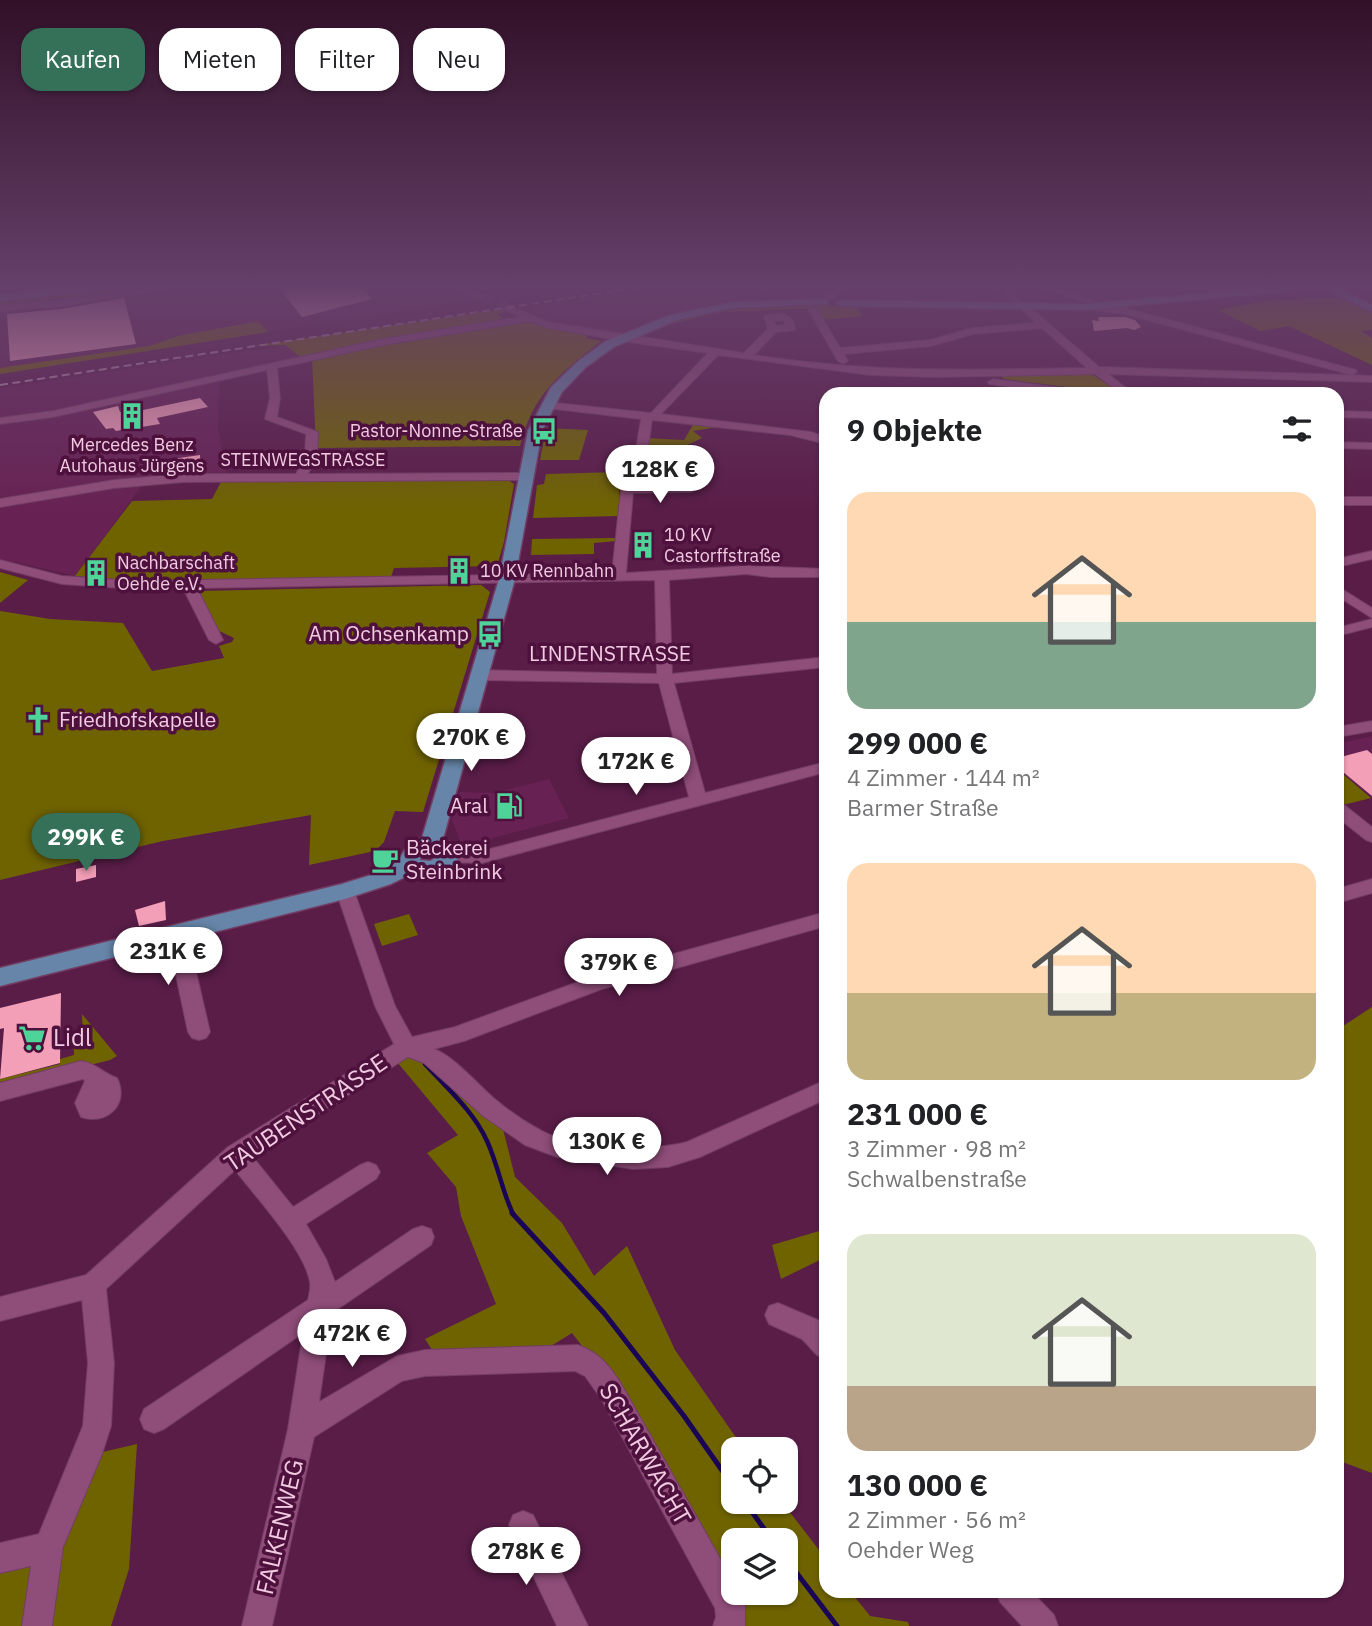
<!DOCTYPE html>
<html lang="de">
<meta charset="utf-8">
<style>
:root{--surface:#fff;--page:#f6f6f6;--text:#202124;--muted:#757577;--accent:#357159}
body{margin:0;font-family:"IBM Plex Sans",sans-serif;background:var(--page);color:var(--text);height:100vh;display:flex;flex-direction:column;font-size:26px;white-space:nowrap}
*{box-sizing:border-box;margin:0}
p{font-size:23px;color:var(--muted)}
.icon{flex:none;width:38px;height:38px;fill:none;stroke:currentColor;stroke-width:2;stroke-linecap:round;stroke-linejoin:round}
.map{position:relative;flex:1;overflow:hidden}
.panel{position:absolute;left:819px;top:387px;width:525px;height:1211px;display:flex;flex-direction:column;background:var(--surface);border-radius:21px;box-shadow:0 2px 5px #0004}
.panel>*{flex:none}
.guide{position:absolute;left:21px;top:28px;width:665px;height:63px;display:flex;gap:14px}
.buttons{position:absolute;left:721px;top:1437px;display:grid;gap:14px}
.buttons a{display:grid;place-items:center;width:77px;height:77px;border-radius:14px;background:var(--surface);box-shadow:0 2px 5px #0004;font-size:35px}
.price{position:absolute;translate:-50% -60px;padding:0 16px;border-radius:24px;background:#fff;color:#222;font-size:23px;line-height:46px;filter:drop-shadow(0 2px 4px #0008)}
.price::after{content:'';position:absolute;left:50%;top:42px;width:21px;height:16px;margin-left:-10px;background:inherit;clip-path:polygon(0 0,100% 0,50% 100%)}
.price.selected{background:var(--accent);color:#fff}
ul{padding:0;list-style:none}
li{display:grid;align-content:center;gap:14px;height:371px;padding:0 28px}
li span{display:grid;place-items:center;height:217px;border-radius:21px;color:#555}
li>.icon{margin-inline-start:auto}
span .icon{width:126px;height:126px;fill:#fffc;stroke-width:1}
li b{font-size:30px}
h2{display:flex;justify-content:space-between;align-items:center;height:84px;padding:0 28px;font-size:30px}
.pill{padding:0 24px;border-radius:21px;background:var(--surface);box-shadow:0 2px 5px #0004;font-size:24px;line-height:63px}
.pill.selected{background:var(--accent);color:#fff}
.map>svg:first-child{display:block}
.built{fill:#672253}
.green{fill:#6f6300;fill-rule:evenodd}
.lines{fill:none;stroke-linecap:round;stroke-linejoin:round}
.stream-far2{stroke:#190456;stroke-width:2}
.stream-far1{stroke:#190456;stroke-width:4.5}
.stream{stroke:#190456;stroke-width:5}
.building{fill:#f39fb7}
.minor-tunnel{stroke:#70375f;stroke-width:10;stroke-dasharray:10 5;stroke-linecap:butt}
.minor-casing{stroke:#733d64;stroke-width:2}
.major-casing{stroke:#733d64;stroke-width:3}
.minor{fill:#8f4d79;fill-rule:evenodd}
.major{fill:#6685a8;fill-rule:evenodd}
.rail{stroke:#b98ba9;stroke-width:2;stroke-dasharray:8 4.5;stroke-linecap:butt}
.labels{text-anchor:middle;stroke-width:7;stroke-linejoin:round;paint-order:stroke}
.far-poi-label{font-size:18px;fill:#f0cae1;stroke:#4e113d;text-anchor:start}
.far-street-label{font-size:18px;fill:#f0cae1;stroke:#4e113d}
.poi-label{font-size:21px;fill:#f0cae1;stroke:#4e113d;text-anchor:end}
.street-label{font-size:21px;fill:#f0cae1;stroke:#4e113d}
.near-poi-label{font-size:24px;fill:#f0cae1;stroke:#4e113d;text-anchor:start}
.near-street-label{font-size:24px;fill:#f0cae1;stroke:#4e113d}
</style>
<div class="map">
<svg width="1372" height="1626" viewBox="0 0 1372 1626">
<rect width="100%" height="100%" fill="#5a1d48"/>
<g class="built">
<path d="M175 285H449L483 298 110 356 0 370V307L87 298Z"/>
<path d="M675 285H743L749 296 660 316 616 333 555 325 510 309Z"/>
<path d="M857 285H1002L1003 294 972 297 977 302 866 300 849 294Z"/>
<path d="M286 345 302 358 220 376 218 429 227 474 144 483 75 576 15 562 0 569V388Z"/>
<path d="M1372 736V797L1337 769V744Z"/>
<path d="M549 779 569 818 462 846 452 820 460 792 494 793Z"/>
</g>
<g class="green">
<path d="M150 285H175L87 298 0 307V302Z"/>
<path d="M1344 297 1372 312V330L1361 331 1372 338V365L1289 326 1260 331 1218 310 1264 301Z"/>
<path d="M813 302 814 306H818L817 302 831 305 829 307 849 304 852 307 856 304 953 308H857L863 316 823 320 814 308 721 312 664 326C708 308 754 307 801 306Z"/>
<path d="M503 309 507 312 498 314 509 323 529 321 588 335 586 338 601 341C560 374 533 393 520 446L316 448 312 357 303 359 285 345 253 346Z"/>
<path d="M258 321 268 332 0 374V368L149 346 178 336Z"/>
<path d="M1090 373 1122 394 1005 379 1000 376Z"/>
<path d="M694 423 723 426 693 431 702 438 681 448 695 464 687 466 677 458 641 459 645 438 684 440Z"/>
<path d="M546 428 588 430 579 460H540Z"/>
<path d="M618 472 620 516 533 518 537 485 544 484 546 474Z"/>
<path d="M222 480H508L514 484 504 542 497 566 394 568 391 577 363 578 123 580 75 576 132 501 212 499Z"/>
<path d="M617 538 616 541 594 543V554L531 555 532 539Z"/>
<path d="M0 572 28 580 0 603Z"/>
<path d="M481 585 490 592 423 812 395 811 384 842 375 851 309 865 311 815 163 841 0 880V611L50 619 123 623 152 671 224 658 219 646 232 642 234 638 217 630 197 592 199 591Z"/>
<path d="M1337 769 1371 798 1343 805 1337 801Z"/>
<path d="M409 914 418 935 382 946 374 924Z"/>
<path d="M1372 1007V1473L1337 1460V1030Z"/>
<path d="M82 1014 117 1056 110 1060 0 1088V1079L60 1064V1059L74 1055V1046L83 1041Z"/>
<path d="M413 1051 503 1129 515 1177 562 1223 594 1276 627 1246 675 1350 744 1449H733V1502H782L826 1559V1591H850L870 1616 908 1622 909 1626H743L596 1364 572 1333 543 1351 436 1356 425 1339 496 1304 461 1216 456 1187 427 1153 458 1135 397 1062ZM733 1540H786V1592H733Z"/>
<path d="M826 1229V1257L781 1279 772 1245Z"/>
<path d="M137 1444 129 1569 111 1626H0V1561L50 1549 90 1455Z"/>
</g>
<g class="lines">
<g class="stream-far2">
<path d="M119 292 165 285"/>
<path d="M46 301 94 296"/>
</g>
<path class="stream-far1" d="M425 1064C447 1088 474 1112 487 1141 498 1165 502 1191 513 1214"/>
<g class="stream">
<path d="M512 1213 604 1313 684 1416 733 1486"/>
<path d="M745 1502 772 1540"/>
<path d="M786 1559 837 1626"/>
</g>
</g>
<g class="building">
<path d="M277 285H358L372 299 302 317Z"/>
<path d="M124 298 136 344 10 361 7 314 62 309Z"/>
<path d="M1098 317H1125L1135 320 1141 327 1134 330 1127 328 1094 331 1092 320 1099 321Z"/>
<path d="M200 398 208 407 157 418 160 424 116 431 113 428 106 429 93 412 118 406 120 412 127 411 129 413Z"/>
<path d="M200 455 201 469 168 472 165 460Z"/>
<path d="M1367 750 1372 754V796L1337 767V758Z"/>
<path d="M96 865V877L76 882V869Z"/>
<path d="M165 901 166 920 139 926 135 910Z"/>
<path d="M61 993 60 1063 0 1079 4 1028 0 1029V1008Z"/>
</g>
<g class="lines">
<path class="minor-tunnel" d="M484 297 508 308"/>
<defs>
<g id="minor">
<path d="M168 285H188L62 306 0 311V305L62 300Z"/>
<path d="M447 285H459L489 297 481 299Z"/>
<path d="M840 285H851L831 298H825V294Z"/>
<path d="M1009 285H1017L1013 292 1022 303 1026 304 1099 367 1352 375 1125 314 1082 309V305L1125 308 1356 370 1357 372 1352 375 1372 376V382L1108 374 1134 394H1122L1095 374 936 377 870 375 718 355 661 414 811 432 826 437V444L790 435 652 420 644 474 636 485 691 484 697 488 691 492 633 493 626 573 746 566 826 569V577H770L746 574 669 580 672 674 826 657V667L674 683 705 793 826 762V772L482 863 443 862 440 858 443 854 482 851 689 797 659 683 478 680 470 675 478 670 657 674 655 580 197 588 223 640 216 644 209 640 183 588 136 589 62 584 0 568V560L62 576 136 581 612 573 621 489 632 474 641 419 546 408 541 405 546 402 651 413 708 353 621 341 546 327 530 321 383 345 277 368 280 398 277 417 318 432 317 455 308 474 529 473 531 476 525 480 183 482 114 488 0 507V499L114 480 183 474H296L305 455 306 434 265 419 270 398 267 370 53 417 0 424V418L53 411 383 339 520 317 505 310 503 308 508 305 548 322 744 353 768 329 764 316C779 313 794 312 795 330L776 332 754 355C868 373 973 370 1087 368L1042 328 973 334 931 346 844 354 848 361 843 364 838 361 808 309 816 307 840 348 930 340 972 328 1036 323 1020 308H1016L1005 294ZM783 320 786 325 776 326 773 321Z"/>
<path d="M1038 285H1051L1096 301 1088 303Z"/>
<path d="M1362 285H1372V289L1364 287Z"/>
<path d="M993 379 1085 391 1090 394H1058L989 384 988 382Z"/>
<path d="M1337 411 1372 412V418L1337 417Z"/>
<path d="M1337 442 1372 443V449L1337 448Z"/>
<rect x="1337" y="497" width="35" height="8"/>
<path d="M1372 551V559L1337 567V559Z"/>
<path d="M1337 586 1372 608V618L1337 596Z"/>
<path d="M1372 619V627L1337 636V628Z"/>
<path d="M1372 721V731L1337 737V727Z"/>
<path d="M1337 802 1343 804 1372 827V842L1366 840 1337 817Z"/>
<path d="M1372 879V893L1337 903V889Z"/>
<path d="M345 884 352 886 354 891 395 1006 412 1037 455 1027 597 975 826 912V926L602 989 464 1041 434 1049C454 1056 479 1086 496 1100 509 1111 525 1122 540 1130 572 1148 652 1152 687 1142L826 1080V1099L700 1157 668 1167 633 1169 557 1157 525 1145 483 1116 424 1063 408 1057 252 1156 293 1207 360 1165 368 1162 376 1165 380 1172 376 1179 306 1224 326 1259 335 1282 413 1229 422 1226 431 1229 434 1237 431 1245 332 1313 319 1402 397 1356 425 1350 578 1345C599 1353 608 1364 620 1382L733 1581V1592L741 1594 745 1605V1626H713L716 1617 715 1608 602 1400 585 1376 575 1371 425 1376 402 1381 314 1437 272 1626H242L288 1429 303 1333 164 1429 154 1433 144 1429 140 1419 144 1409 308 1300C309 1295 311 1288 310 1283 306 1251 255 1196 235 1170L106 1289 114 1363 111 1426 102 1454 63 1547 52 1626H22L31 1566 0 1573V1543L39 1534 83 1426 88 1363 82 1300 0 1321V1297L86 1275 228 1147 394 1044 375 1006 336 891 338 886Z"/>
<path d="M177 926 184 928 187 933 210 1032 206 1038 199 1040 192 1038 188 1032 167 933 170 928Z"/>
<path d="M81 1061C96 1063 103 1073 117 1078 130 1104 107 1126 81 1117L75 1103 85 1081 83 1079 0 1101V1083Z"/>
<path d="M778 1303 820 1321 826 1327V1359L817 1355 802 1339 769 1324 765 1315 769 1306Z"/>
<path d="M523 1511 533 1515 588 1626H557L509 1525 513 1515Z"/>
<path d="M996 1591H1031L1054 1615 1058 1626H1022L1000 1602Z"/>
</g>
<g id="major">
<path d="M93 285H124L119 288 0 301V295Z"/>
<path d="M1295 285H1333L1372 305V312L1324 288 1085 310 842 306 836 303 842 300 1085 304Z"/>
<path d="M824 299 828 300V304L733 308 677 320 614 347 586 367 562 392 542 431 515 579 443 839 455 844 460 853 455 866 434 877 411 874 391 884 345 899 0 986V968L342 884C360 878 380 874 395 863 406 855 401 844 422 838L499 579 528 431 551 387 578 361 606 341 670 315 733 302ZM430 851 438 854 437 857 430 861 420 860 421 856Z"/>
</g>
</defs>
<use href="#minor" class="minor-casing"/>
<use href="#major" class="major-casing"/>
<use href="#minor" class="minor"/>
<use href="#major" class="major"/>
<path class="rail" d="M0 385 655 285"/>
</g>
<linearGradient id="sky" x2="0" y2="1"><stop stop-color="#321028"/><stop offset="0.56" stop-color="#65406a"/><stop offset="1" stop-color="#65406a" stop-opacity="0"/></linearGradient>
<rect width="1372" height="512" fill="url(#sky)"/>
<defs>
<symbol id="building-bare" viewBox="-9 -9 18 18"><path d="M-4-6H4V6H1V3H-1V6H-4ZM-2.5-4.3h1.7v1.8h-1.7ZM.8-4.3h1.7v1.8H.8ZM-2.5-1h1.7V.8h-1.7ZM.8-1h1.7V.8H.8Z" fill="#4ed399" stroke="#4e113d" stroke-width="2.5" paint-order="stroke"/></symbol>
<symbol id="bus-bare" viewBox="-9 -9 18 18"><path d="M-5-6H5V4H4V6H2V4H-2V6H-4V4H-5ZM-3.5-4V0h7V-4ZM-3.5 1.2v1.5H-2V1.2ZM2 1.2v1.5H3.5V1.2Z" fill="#4ed399" stroke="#4e113d" stroke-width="2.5" paint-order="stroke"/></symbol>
<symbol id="church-bare" viewBox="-9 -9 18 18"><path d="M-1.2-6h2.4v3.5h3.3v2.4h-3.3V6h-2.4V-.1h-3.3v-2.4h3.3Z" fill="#4ed399" stroke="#4e113d" stroke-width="2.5" paint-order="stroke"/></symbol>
<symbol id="fuel-bare" viewBox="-9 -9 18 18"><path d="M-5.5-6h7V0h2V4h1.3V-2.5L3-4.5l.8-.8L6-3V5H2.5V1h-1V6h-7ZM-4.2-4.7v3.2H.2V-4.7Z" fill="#4ed399" stroke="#4e113d" stroke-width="2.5" paint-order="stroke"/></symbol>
<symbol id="cafe-bare" viewBox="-9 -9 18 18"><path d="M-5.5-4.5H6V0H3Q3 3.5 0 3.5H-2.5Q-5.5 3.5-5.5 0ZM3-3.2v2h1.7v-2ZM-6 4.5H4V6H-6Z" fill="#4ed399" stroke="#4e113d" stroke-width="2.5" paint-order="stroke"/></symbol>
<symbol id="supermarket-bare" viewBox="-9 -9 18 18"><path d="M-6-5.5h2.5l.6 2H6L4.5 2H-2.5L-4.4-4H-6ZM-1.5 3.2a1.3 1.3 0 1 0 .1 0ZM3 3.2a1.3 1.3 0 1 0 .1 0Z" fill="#4ed399" stroke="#4e113d" stroke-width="2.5" paint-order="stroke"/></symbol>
</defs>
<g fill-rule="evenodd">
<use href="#building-bare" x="113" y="397" width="38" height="38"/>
<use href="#bus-bare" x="525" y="412" width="38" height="38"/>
<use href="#building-bare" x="624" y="526" width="38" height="38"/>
<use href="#building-bare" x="440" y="552" width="38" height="38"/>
<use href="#building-bare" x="77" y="554" width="38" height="38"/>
<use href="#bus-bare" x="471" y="615" width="38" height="38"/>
<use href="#church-bare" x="19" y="701" width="38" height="38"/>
<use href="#fuel-bare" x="490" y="787" width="38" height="38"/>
<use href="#cafe-bare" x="366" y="841" width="38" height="38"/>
<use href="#supermarket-bare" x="13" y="1019" width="38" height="38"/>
</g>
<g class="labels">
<g class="far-poi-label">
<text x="523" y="437" text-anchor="end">Pastor-Nonne-Straße</text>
<text x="132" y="451" text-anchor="middle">Mercedes Benz<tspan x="132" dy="21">Autohaus Jürgens</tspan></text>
<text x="664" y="541">10 KV<tspan x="664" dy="21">Castorffstraße</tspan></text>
<text x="117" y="569">Nachbarschaft<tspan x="117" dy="21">Oehde e.V.</tspan></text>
<text x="480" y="577">10 KV Rennbahn</text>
</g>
<g class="far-street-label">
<text x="303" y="466">STEINWEGSTRASSE</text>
</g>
<g class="poi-label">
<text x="469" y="641">Am Ochsenkamp</text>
<text x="59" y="727" text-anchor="start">Friedhofskapelle</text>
<text x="488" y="813">Aral</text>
<text x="406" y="855" text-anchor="start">Bäckerei<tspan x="406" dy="24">Steinbrink</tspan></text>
</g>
<g class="street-label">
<text x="610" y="661">LINDENSTRASSE</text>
</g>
<g class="near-poi-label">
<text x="53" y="1046">Lidl</text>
</g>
<g class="near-street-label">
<text transform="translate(306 1113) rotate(-34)" y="8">TAUBENSTRASSE</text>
<text transform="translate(645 1454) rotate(60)" y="8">SCHARWACHT</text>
<text transform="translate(280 1527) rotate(-77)" y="8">FALKENWEG</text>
</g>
</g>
</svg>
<div class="buttons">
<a><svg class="icon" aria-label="locate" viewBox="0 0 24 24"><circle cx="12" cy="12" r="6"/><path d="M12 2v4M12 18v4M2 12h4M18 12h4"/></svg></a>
<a><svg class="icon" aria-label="layers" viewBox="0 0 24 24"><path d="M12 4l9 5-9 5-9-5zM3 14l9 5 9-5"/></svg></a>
</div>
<b class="price" style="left:660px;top:505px">128K €</b>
<b class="price" style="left:471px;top:773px">270K €</b>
<b class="price" style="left:636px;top:797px">172K €</b>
<b class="price selected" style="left:86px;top:873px">299K €</b>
<b class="price" style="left:168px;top:987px">231K €</b>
<b class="price" style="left:619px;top:998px">379K €</b>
<b class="price" style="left:607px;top:1177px">130K €</b>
<b class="price" style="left:352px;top:1369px">472K €</b>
<b class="price" style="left:526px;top:1587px">278K €</b>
<div class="guide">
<a class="pill selected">Kaufen</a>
<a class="pill">Mieten</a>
<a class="pill">Filter</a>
<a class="pill">Neu</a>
</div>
<section class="panel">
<h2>9 Objekte<svg class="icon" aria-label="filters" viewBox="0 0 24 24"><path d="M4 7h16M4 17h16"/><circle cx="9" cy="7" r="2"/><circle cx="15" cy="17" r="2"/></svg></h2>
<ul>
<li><span style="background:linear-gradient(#ffd9b3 60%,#7fa58c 0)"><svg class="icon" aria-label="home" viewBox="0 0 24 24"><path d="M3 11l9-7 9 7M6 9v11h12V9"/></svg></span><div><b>299 000 €</b><p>4 Zimmer · 144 m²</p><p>Barmer Straße</p></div></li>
<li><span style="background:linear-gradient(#ffd9b3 60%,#c2b280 0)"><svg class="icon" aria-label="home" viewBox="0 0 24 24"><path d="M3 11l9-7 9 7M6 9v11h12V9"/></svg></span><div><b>231 000 €</b><p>3 Zimmer · 98 m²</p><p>Schwalbenstraße</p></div></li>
<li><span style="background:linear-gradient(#dfe7d0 70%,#b9a48a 0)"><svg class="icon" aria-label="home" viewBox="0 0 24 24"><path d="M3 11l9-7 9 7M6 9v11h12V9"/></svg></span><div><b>130 000 €</b><p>2 Zimmer · 56 m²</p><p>Oehder Weg</p></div></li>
</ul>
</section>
</div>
